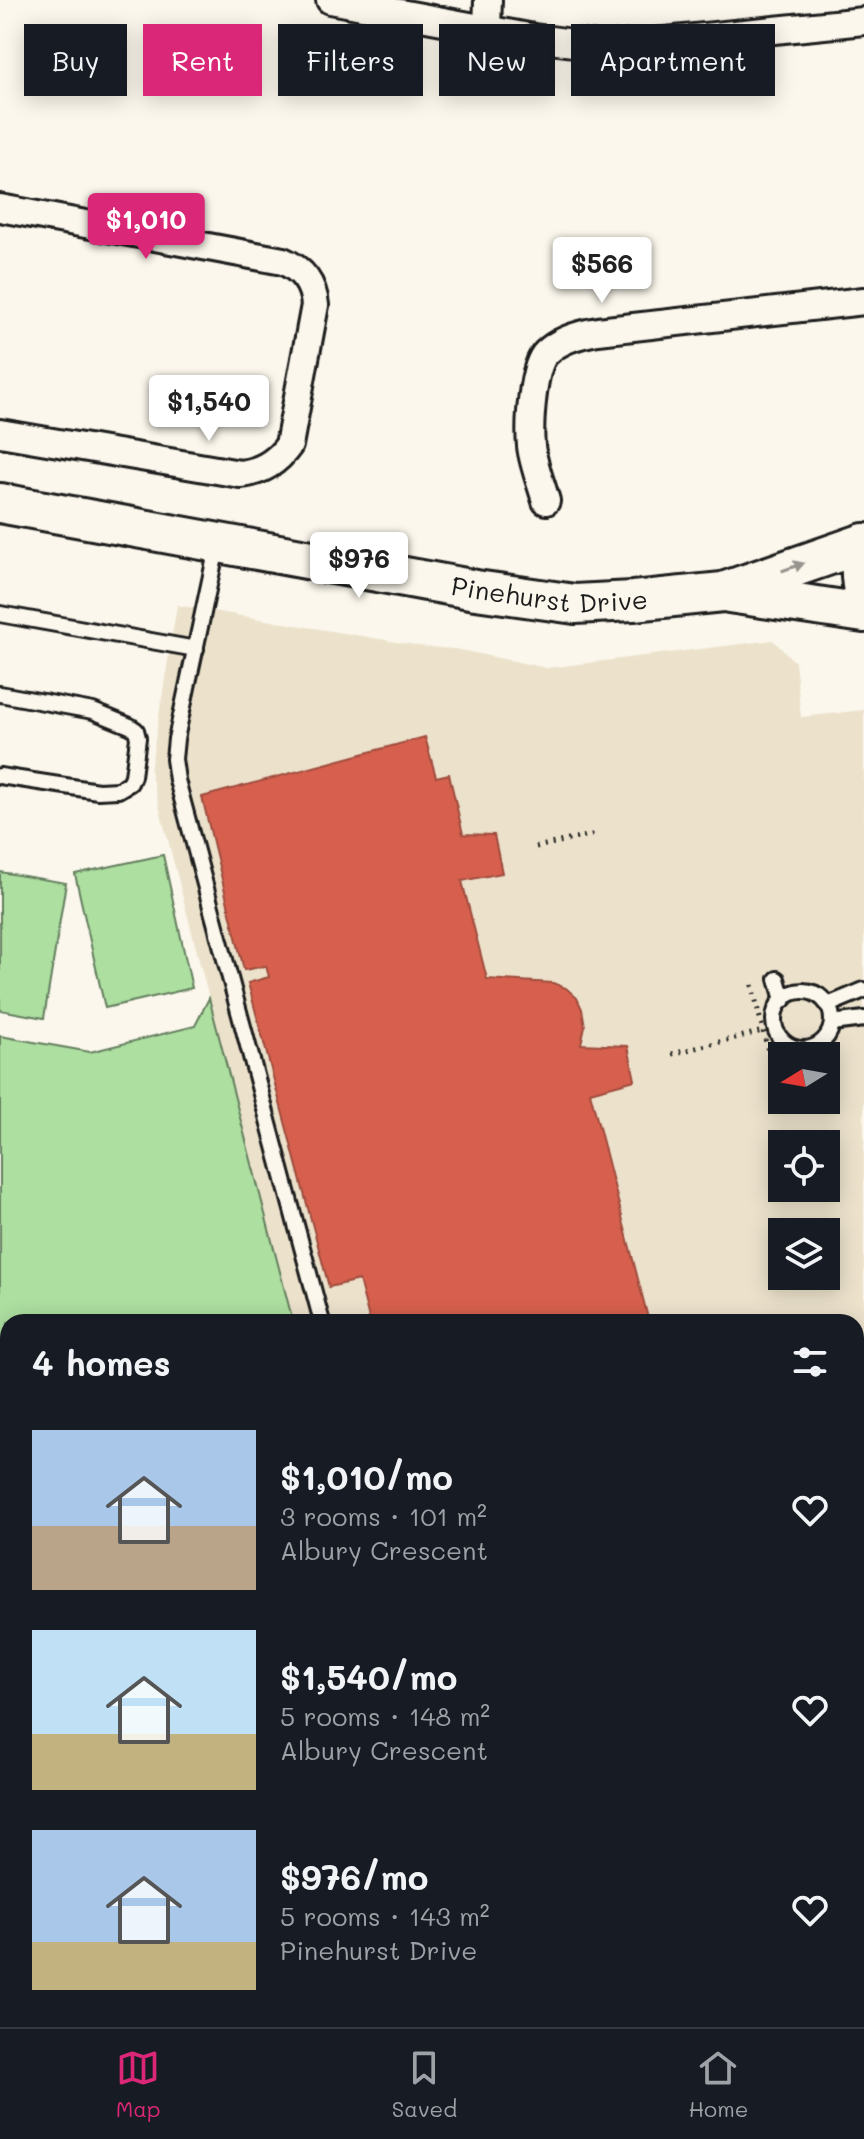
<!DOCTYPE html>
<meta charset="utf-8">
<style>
:root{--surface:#171b24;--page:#20242c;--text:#f1f3f6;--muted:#9ea1a6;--line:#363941;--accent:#db2777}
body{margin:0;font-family:Mali,sans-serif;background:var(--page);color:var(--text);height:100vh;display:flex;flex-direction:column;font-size:30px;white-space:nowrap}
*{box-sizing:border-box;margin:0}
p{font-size:26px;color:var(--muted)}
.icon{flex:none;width:44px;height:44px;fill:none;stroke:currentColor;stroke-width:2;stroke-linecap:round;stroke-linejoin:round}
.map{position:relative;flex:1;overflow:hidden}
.drawer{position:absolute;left:0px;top:1314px;width:864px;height:714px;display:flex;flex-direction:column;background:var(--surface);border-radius:24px 24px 0 0;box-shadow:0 4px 20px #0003}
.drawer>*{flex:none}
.banner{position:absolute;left:24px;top:24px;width:816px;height:72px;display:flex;gap:16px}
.needle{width:52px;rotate:259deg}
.tools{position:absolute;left:768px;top:1042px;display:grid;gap:16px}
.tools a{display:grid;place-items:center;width:72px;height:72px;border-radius:0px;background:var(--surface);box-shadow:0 4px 20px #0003;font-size:40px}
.price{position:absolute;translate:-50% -68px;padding:0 18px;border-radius:8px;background:#fff;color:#222;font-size:26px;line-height:52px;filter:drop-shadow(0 2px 4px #0008)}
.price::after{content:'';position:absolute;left:50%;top:48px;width:24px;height:18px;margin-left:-12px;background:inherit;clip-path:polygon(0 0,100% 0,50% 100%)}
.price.active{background:var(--accent);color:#fff}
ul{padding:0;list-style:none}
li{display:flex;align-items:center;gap:24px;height:200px;padding:0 32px}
li span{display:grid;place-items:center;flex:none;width:224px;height:160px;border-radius:0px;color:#555}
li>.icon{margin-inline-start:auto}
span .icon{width:96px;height:96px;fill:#fffc;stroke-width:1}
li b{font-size:34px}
h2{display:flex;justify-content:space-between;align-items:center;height:96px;padding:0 32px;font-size:34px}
.tag{padding:0 28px;border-radius:0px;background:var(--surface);box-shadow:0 4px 20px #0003;font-size:28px;line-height:72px}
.tag.active{background:var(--accent);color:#fff}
.menu{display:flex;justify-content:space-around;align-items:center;height:112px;border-top:2px solid var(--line);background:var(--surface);font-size:22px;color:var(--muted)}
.menu a{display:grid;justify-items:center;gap:4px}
.menu .active{color:var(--accent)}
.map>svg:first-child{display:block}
.built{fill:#ece2cc;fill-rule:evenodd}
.green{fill:#addfa0;stroke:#647e5e;stroke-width:2}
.shops{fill:#d6604d;stroke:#9e4c3e;stroke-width:2}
.schools{fill:#4393c3;stroke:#376f91;stroke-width:2}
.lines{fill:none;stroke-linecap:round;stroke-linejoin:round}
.lane-casing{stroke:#1c1c1c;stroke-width:20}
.street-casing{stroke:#1c1c1c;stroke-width:32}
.secondary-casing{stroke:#1c1c1c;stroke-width:44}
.path{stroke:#1c1c1c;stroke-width:5;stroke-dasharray:2 6;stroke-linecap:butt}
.lane{stroke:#fbf7ec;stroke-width:14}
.street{stroke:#fbf7ec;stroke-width:26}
.secondary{stroke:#fbf7ec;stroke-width:38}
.oneway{fill:#97948e}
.labels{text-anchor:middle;stroke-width:8;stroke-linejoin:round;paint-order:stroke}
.street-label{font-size:26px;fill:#1c1c1c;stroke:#fbf7ec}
</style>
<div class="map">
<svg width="864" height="2027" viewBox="0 0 864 2027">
<rect width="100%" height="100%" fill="#fbf7ec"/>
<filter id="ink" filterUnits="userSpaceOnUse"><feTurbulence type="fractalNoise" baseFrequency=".0125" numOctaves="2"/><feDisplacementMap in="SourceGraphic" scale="16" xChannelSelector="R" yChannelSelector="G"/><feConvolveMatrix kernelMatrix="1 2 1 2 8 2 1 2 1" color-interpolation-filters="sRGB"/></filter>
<g filter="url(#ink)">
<g class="built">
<path d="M177 605 427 647 455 649 547 668 773 640 795 662 801 717 864 710V1413L856 1415V1322H293L150 771ZM782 1056H826V1100H782ZM782 1144H826V1188H782ZM782 1232H826V1276H782Z"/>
<path d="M864 1669V1905H856V1670Z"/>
</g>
<g class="green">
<path d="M163 855 192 988 105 1008 75 874Z"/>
<path d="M0 872 66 883 44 1018 0 1010Z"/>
<path d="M209 998 293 1322H8V1810L0 1814V1036L90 1052 195 1026Z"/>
<path d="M864 1481V1568L856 1569V1482Z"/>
</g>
<path class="shops" d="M425 737 436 777 449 774 463 834 494 835 502 873 462 881 487 979 553 983 566 988 577 998 582 1009 585 1026 581 1044 628 1046 635 1080 590 1092 649 1322H370L359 1280 329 1287 248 983 269 977 266 966 244 970 202 797Z"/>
<g class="schools">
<path d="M856 1691H864V1767L856 1695Z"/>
<path d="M856 1796H864V1895L856 1896Z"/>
</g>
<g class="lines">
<defs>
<g id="lane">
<path d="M218 543 176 739 174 759 177 780 322 1322"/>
<path d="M0 614 196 649"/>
<path d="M0 694 93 711 130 726 136 730 138 738 133 776 130 783 118 790 98 791 0 776"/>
<path d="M777 979 783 1000"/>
<circle cx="803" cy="1020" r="29"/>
<path d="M828 1005 864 990"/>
<path d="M832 1023 864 1019"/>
</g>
<g id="street">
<path d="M330 0 534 38 605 47 864 21"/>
<path d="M487 28 488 0"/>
<path d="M0 208 283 261C303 270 313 284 315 305L289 445C277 462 261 472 240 474L0 433"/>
<path d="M546 501C541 483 533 464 531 446 529 426 532 366 546 353 559 340 580 334 598 331L864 301"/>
<path d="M856 1944 864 1943"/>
<path d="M83 2020 86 2027"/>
<path d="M438 2020 440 2027"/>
<path d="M472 2027 498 2020"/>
</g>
<g id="secondary">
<path id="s1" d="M0 503 476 590 575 604 633 601 723 592 864 543"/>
<path d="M864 548C859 565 860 579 864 595"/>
<path d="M729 593 864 613"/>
<path d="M856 1611 864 1610"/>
<path d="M0 1840 8 1837"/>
</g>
</defs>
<use href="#lane" class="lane-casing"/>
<use href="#street" class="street-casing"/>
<use href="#secondary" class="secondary-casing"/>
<g class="path">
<path d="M536 847 596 834"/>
<path d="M752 985 774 1076"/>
<path d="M672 1054 763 1031"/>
</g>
<use href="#lane" class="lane"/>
<use href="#street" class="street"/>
<use href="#secondary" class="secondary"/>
</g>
<defs><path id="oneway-solid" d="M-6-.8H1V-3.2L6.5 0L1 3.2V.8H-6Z" transform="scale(2)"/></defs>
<use class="oneway" href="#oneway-solid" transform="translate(793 567) rotate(-19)"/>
</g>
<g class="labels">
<g class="street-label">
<text dy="9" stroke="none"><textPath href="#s1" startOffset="558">Pinehurst Drive</textPath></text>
</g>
</g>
</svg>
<div class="tools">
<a><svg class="needle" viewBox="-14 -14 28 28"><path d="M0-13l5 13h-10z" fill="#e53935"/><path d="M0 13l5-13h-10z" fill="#9ea1a6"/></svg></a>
<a><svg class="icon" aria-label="locate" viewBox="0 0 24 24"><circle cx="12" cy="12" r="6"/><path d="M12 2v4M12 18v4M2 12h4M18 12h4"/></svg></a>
<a><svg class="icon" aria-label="layers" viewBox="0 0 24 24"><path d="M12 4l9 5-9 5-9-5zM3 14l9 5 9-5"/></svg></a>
</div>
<b class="price active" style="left:146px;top:261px">$1,010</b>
<b class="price" style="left:602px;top:305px">$566</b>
<b class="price" style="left:209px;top:443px">$1,540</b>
<b class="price" style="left:359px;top:600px">$976</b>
<div class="banner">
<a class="tag">Buy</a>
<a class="tag active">Rent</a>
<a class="tag">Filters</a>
<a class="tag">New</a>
<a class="tag">Apartment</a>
</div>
<section class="drawer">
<h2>4 homes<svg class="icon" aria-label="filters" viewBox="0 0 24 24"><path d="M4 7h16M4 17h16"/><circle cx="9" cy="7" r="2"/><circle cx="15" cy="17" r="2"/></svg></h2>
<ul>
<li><span style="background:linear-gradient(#a9c7e8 60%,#b9a48a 0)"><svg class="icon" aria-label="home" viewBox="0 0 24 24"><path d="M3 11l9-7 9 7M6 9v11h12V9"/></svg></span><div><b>$1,010/mo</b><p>3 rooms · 101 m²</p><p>Albury Crescent</p></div><svg class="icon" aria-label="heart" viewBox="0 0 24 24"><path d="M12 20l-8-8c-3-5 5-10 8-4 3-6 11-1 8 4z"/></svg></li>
<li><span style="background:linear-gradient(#bfe0f5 65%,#c2b280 0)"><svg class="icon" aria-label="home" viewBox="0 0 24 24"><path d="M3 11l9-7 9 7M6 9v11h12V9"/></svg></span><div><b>$1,540/mo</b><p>5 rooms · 148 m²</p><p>Albury Crescent</p></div><svg class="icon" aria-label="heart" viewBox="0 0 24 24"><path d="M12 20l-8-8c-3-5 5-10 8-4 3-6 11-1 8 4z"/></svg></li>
<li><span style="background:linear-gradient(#a9c7e8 70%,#c2b280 0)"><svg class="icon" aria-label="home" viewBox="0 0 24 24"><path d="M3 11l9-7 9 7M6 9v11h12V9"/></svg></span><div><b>$976/mo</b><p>5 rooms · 143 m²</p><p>Pinehurst Drive</p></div><svg class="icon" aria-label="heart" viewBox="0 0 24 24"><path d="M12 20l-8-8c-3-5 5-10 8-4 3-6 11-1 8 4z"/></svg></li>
</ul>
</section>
</div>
<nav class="menu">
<a class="active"><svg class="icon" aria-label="map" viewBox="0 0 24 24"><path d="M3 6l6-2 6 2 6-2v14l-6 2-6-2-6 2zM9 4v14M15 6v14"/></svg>Map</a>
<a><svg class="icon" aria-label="saved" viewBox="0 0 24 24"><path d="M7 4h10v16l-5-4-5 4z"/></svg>Saved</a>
<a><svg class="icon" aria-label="home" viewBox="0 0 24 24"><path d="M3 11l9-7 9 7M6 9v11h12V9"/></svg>Home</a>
</nav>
